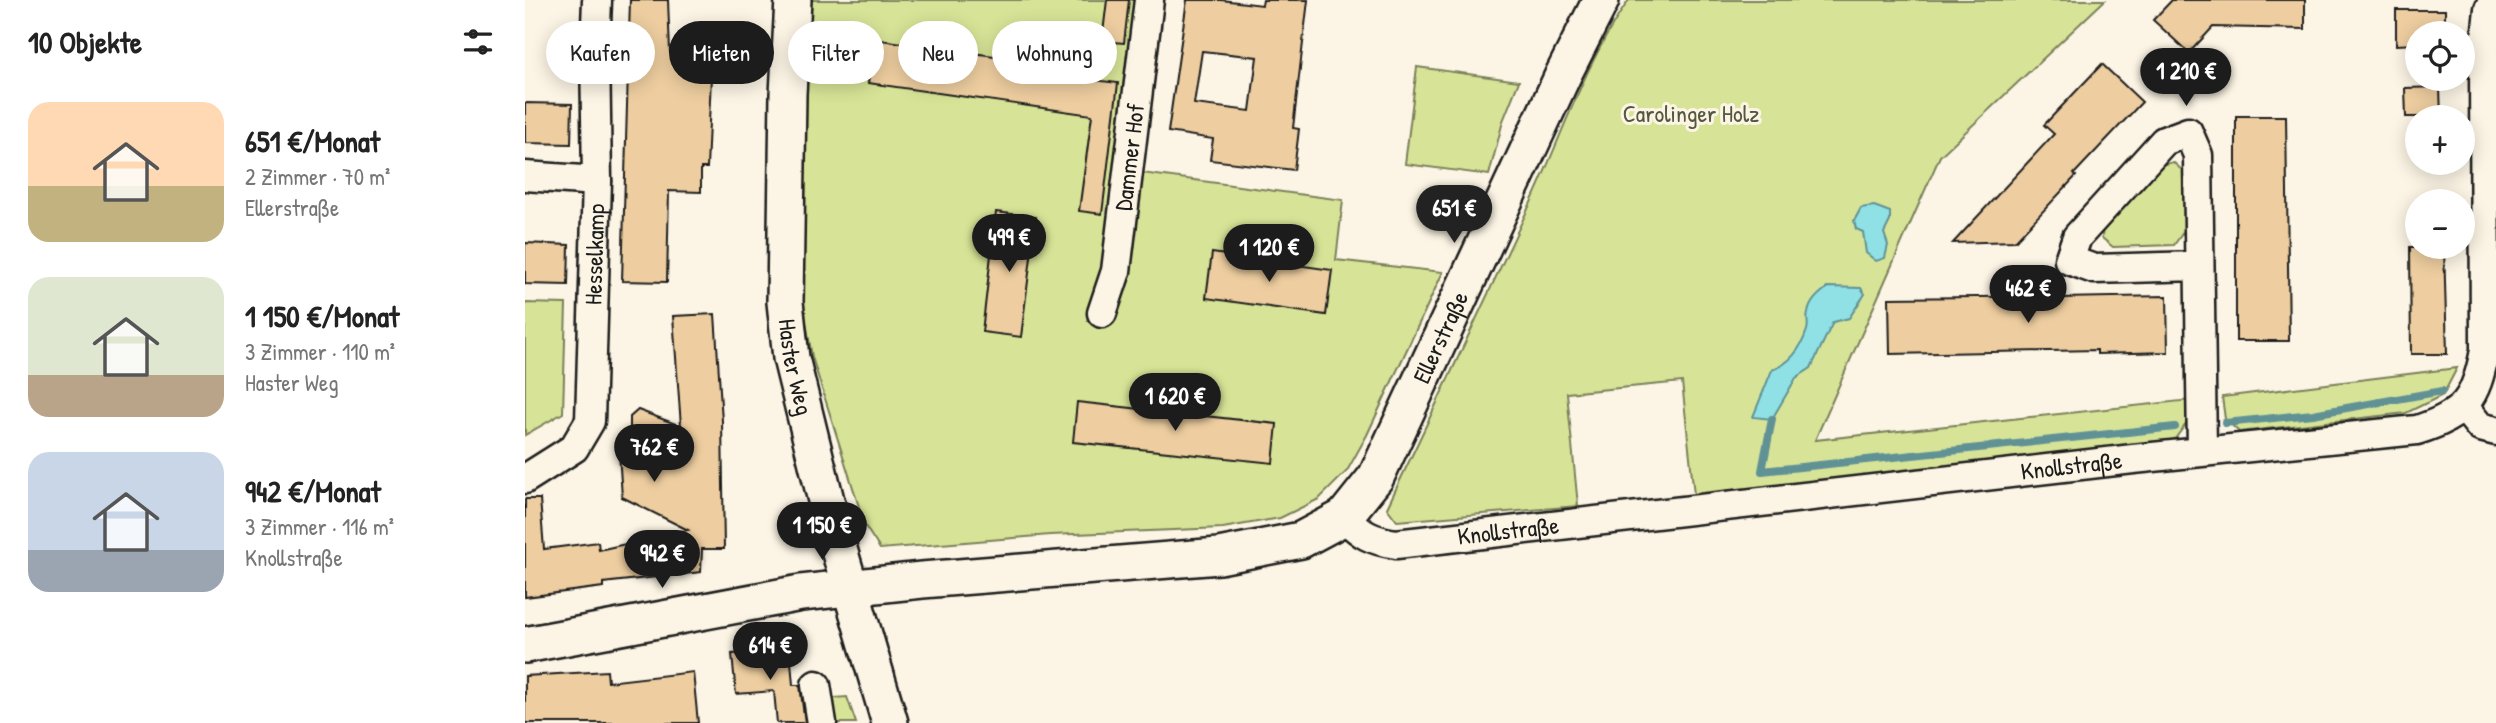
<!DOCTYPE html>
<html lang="de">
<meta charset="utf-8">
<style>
:root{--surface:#fff;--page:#f6f6f6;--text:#222;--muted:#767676;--accent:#1c1c1c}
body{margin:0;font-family:"Patrick Hand",sans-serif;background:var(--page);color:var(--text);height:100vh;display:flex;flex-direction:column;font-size:26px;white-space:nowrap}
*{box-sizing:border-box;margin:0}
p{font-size:23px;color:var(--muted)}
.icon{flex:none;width:38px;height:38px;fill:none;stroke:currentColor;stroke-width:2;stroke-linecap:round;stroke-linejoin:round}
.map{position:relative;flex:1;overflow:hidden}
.details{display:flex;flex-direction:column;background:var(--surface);width:525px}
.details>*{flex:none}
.banner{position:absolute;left:21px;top:21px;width:665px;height:63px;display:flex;gap:14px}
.buttons{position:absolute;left:1880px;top:21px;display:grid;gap:14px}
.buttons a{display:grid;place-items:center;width:70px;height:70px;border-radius:50%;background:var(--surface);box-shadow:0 4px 18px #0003;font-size:35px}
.price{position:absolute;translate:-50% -60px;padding:0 16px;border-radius:24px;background:var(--accent);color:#fff;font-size:23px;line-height:46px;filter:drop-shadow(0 2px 4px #0008)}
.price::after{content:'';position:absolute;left:50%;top:42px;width:21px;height:16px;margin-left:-10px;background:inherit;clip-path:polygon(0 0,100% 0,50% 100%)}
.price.active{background:#222;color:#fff}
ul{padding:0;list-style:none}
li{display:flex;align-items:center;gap:21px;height:175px;padding:0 28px}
li span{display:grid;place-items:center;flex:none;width:196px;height:140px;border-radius:21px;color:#555}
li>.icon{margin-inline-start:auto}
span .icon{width:84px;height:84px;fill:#fffc;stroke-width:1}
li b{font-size:30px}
h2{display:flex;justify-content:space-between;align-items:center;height:84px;padding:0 28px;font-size:30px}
.tag{padding:0 24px;border-radius:32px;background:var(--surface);box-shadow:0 4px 18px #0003;font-size:24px;line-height:63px}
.tag.active{background:var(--accent);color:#fff}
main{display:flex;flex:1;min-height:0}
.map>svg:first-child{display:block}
.green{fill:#d7e497;stroke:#7a805a;stroke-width:2}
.water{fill:#8fe1e5;stroke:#619295;stroke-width:2}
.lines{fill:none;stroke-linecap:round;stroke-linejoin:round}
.stream{stroke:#619295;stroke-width:8}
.building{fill:#eecea0;stroke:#1c1c1c;stroke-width:2;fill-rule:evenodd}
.minor-casing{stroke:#1c1c1c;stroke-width:33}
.tertiary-casing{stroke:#1c1c1c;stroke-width:40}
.minor{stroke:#fcf5e5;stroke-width:28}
.tertiary{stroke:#fcf5e5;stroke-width:35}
.labels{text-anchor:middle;stroke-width:6;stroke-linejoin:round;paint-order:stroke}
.park-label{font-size:24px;fill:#545841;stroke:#fcf5e5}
.street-label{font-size:24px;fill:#1c1c1c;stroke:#fcf5e5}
</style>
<main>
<section class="details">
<h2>10 Objekte<svg class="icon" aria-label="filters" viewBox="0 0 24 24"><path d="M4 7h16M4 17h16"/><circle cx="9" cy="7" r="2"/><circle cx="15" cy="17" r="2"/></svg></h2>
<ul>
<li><span style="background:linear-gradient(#ffd9b3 60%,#c2b280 0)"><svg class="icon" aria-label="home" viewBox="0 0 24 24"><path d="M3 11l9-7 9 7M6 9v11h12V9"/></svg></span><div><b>651 €/Monat</b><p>2 Zimmer · 70 m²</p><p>Ellerstraße</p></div></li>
<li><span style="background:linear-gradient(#dfe7d0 70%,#b9a48a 0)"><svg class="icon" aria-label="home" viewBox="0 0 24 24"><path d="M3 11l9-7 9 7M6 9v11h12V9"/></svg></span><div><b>1 150 €/Monat</b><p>3 Zimmer · 110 m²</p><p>Haster Weg</p></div></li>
<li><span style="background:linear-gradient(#c9d6e8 70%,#9aa5b1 0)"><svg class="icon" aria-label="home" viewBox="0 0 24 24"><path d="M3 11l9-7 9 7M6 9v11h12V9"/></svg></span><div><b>942 €/Monat</b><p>3 Zimmer · 116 m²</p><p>Knollstraße</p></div></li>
</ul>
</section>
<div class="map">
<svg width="1971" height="723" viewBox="0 0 1971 723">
<rect width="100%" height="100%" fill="#fcf5e5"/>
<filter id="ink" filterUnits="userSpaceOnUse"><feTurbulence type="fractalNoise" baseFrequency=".0143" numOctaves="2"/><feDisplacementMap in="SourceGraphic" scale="14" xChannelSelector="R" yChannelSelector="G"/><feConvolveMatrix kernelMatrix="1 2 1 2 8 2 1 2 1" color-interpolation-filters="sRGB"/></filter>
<g filter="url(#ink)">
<g class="green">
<path d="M285 0H616L594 170 818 200 811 260 918 272 842 435 822 471 794 499 755 518 698 528 525 535 355 549 340 526 287 357 277 299 274 231Z"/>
<path d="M1104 0H1580L1415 156 1290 440 1665 400 1664 420 1649 440 1169 495 1157 382 1042 393 1053 506 872 521 862 508C911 404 961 300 1009 196 1039 130 1062 59 1104 0Z"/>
<path d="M892 67 994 81 978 121 964 175 880 164Z"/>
<path d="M1648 162 1660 173 1659 231 1649 245 1588 247 1577 238 1578 225 1632 166Z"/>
<path d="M0 303 41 304 38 413 0 435Z"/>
<path d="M1932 368 1918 395 1881 413 1714 432 1700 419 1697 397Z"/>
<path d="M322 697 331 723H301L297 699Z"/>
</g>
<g class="water">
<path d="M1349 206 1365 212V221L1359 233 1363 245 1360 258 1351 261 1341 253 1338 232 1331 229 1329 221 1336 208Z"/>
<path d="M1303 287 1336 288 1340 294 1324 318 1308 322 1286 368 1271 378 1247 419 1228 417 1247 370C1266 363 1276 349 1282 330 1284 324 1281 319 1283 313 1285 301 1294 294 1303 287Z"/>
</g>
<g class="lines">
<g class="stream">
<path d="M1247 419 1237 471 1650 427"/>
<path d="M1700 423 1788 414 1917 391"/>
</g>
</g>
<g class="building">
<path d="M105 0H143L145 52 187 54 182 168H176V192L144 191 142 282 97 281Z"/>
<path d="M582 0H604L599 43 577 41Z"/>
<path d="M662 0H696L737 5 738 0H783L768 128 774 129 769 170 685 160 688 139 643 132ZM677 51 732 57 725 111 669 104Z"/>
<path d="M1647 0H1780V29L1688 27 1664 53 1628 20Z"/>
<path d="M1871 10H1920V33H1892V44L1871 45Z"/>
<path d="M349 39 554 68 553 78 593 83 577 214 554 211 567 115 343 83Z"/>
<path d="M1577 64 1617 102 1549 174 1551 176 1490 241 1428 243 1529 134 1519 125Z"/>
<path d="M1915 87 1916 117H1881L1880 88Z"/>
<path d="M0 103 47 104 46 144 0 143Z"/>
<path d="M1711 116H1761L1764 341H1711Z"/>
<path d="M471 212 511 217 496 337 457 332Z"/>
<path d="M0 243 44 245 43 285 0 284Z"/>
<path d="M1885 247H1919L1922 354H1886Z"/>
<path d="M687 253 807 270 801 315 681 298Z"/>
<path d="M1534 296V298L1642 296 1643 352 1572 354V350L1365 354 1364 298Z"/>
<path d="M190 314 197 421 199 549H177L176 572 78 583V587L0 597V499H15L19 549 73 542 74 550 163 530 97 497 93 438 105 429V417L113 410 156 426 148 316Z"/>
<path d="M552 402 752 424 748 463 548 442Z"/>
<path d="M265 650 268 685H275L280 723H252L249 691 211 694 207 654Z"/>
<path d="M82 671 83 682 168 672 173 723H0V676Z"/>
</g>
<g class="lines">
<defs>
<g id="minor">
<path d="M0 176 72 181"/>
<path d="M1673 266 1569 269 1544 260 1552 237 1639 141 1663 132 1673 155 1677 451"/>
<path id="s1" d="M577 313 591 271 624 0"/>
<path d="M1939 407 1955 427 1971 431"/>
<path id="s2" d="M0 479 49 448 65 421 72 181 70 50 72 0"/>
<path id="s3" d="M819 517C837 535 846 540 871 544L1608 459 1892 430C1940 415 1951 399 1960 350L1959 58 1964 9 1968 0"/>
<path d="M291 685 297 723"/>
</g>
<g id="tertiary">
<path id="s4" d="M268 0 263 94 260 302 266 358 308 529 365 723"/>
<path id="s5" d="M0 645 276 593 397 580 694 556 776 540 819 517 851 477 1039 73 1076 0"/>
</g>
</defs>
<use href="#minor" class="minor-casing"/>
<use href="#tertiary" class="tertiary-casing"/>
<use href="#minor" class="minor"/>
<use href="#tertiary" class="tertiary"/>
</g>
</g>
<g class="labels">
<g class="park-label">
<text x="1166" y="122">Carolinger Holz</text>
</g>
<g class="street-label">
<text dy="8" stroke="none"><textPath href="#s1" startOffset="159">Dammer Hof</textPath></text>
<text dy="8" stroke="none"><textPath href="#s2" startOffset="256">Hesselkamp</textPath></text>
<text dy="8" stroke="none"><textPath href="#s5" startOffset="1038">Ellerstraße</textPath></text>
<text dy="8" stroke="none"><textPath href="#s4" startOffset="368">Haster Weg</textPath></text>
<text dy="8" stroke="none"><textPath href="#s3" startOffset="740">Knollstraße</textPath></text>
<text dy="8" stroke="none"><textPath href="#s3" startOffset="173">Knollstraße</textPath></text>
</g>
</g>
</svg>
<div class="buttons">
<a><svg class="icon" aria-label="locate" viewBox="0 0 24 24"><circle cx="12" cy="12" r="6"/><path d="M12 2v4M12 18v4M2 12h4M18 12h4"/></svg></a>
<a>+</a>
<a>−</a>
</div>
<b class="price" style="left:1661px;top:108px">1 210 €</b>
<b class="price active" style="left:929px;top:245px">651 €</b>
<b class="price" style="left:484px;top:274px">499 €</b>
<b class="price" style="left:744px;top:284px">1 120 €</b>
<b class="price" style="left:1503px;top:325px">462 €</b>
<b class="price" style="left:650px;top:433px">1 620 €</b>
<b class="price" style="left:129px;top:484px">762 €</b>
<b class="price" style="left:297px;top:562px">1 150 €</b>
<b class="price" style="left:137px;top:590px">942 €</b>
<b class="price" style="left:245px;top:682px">614 €</b>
<div class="banner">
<a class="tag">Kaufen</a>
<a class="tag active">Mieten</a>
<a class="tag">Filter</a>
<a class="tag">Neu</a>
<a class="tag">Wohnung</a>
</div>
</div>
</main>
